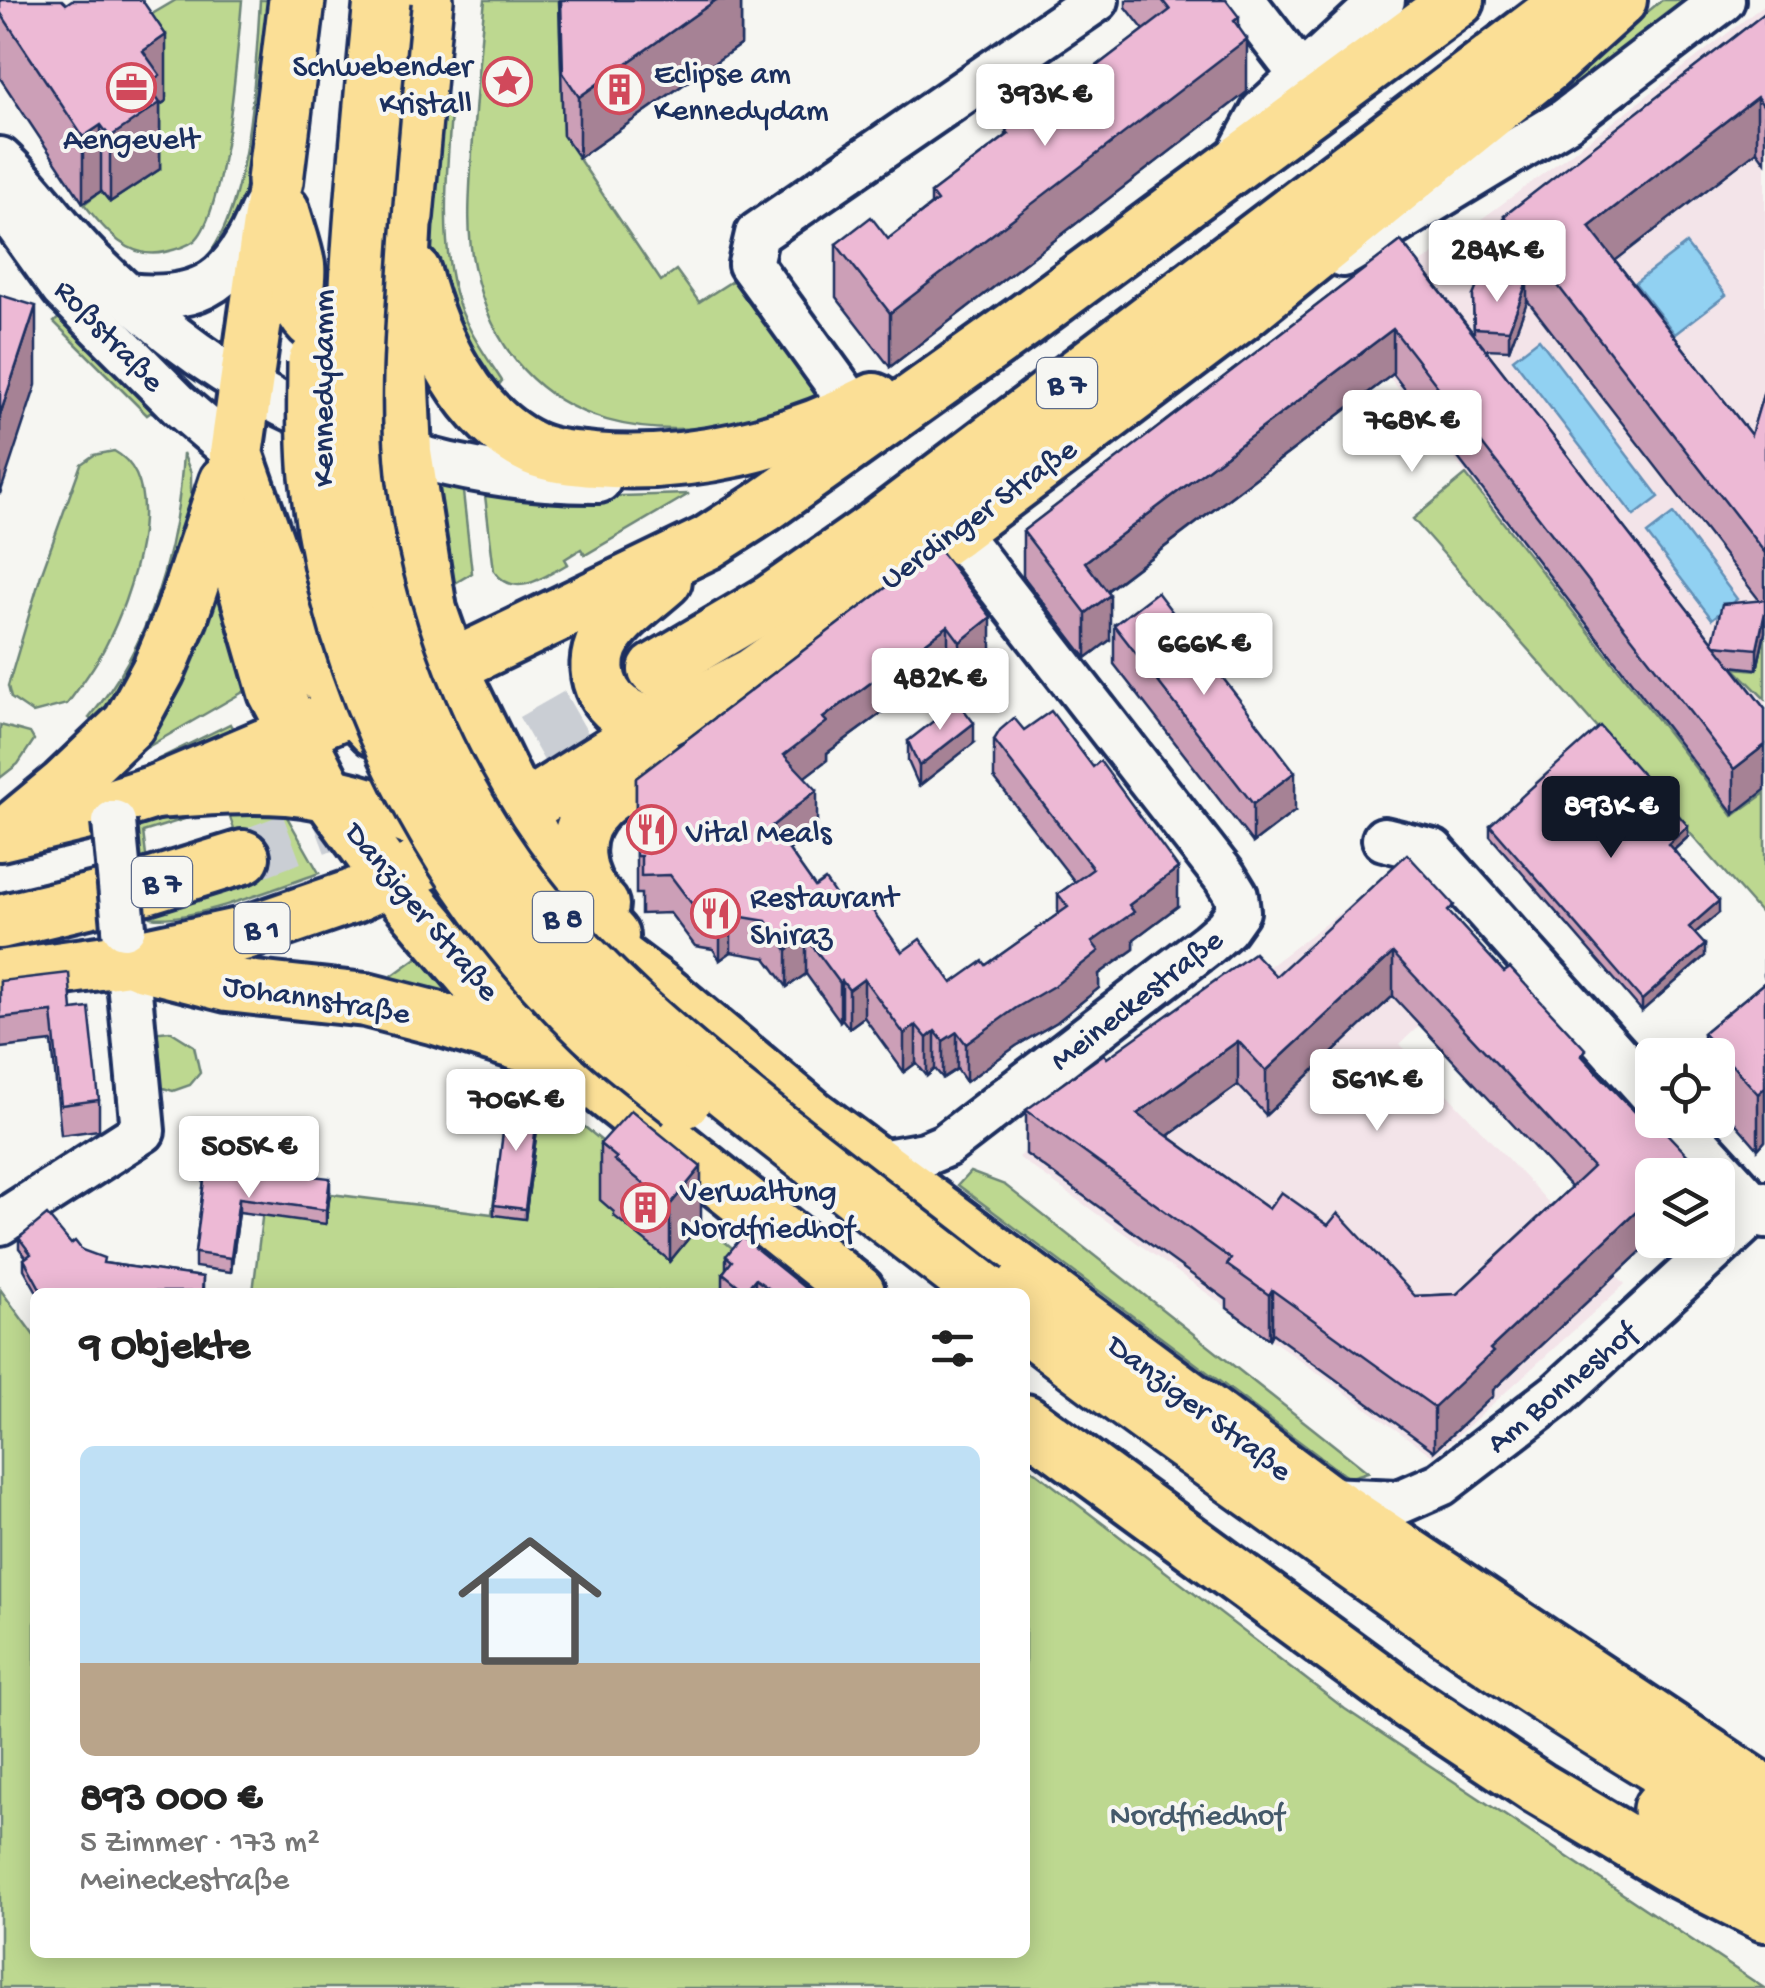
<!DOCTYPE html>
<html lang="de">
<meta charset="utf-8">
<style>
:root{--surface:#fff;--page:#f6f6f6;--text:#222;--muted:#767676;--line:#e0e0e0;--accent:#111827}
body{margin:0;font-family:"Gochi Hand",sans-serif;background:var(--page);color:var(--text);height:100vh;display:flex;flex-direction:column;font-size:38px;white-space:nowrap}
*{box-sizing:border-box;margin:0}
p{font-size:32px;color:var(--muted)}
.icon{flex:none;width:55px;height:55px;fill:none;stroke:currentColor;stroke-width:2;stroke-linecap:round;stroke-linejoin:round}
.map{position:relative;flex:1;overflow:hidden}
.details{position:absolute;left:30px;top:1288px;width:1000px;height:670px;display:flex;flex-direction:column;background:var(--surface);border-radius:15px;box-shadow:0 5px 25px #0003}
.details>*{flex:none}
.fabs{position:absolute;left:1635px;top:1038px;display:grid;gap:20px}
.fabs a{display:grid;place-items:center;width:100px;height:100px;border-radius:15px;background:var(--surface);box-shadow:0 5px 25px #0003;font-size:50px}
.price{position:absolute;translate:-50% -85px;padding:0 22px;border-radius:10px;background:#fff;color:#222;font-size:32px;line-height:65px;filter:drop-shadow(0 2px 5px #0008)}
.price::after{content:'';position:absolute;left:50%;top:60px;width:30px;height:22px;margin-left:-15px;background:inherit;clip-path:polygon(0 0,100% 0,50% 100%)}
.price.active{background:var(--accent);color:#fff}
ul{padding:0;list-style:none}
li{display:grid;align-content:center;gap:20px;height:530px;padding:0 50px}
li+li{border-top:2px solid var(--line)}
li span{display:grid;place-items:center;height:310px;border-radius:15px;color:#555}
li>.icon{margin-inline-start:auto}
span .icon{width:180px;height:180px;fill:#fffc;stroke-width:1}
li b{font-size:42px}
h2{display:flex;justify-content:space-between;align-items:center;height:120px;padding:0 50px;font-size:42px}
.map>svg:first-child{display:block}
.built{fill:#f3e4e9}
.green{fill:#bdd890;stroke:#6c8477;stroke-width:2.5;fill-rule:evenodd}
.water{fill:#91d1f2;stroke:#6290b7;stroke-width:2.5}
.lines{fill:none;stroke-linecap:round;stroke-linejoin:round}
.major-tunnel{stroke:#caced4;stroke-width:52;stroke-dasharray:52 26;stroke-linecap:butt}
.minor-casing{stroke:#1b2f5e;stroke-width:50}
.major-casing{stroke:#1b2f5e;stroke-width:60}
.highway-casing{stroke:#1b2f5e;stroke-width:62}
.minor{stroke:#f6f6f2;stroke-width:42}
.major{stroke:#fbdf96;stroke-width:52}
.highway{stroke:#fbdf96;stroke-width:55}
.minor-bridge-casing{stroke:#1b2f5e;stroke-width:50;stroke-linecap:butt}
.highway-bridge-casing{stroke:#1b2f5e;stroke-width:62;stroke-linecap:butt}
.minor-bridge{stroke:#f6f6f2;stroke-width:42}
.highway-bridge{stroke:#fbdf96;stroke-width:55}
.wall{fill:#cc9fb7;stroke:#1b2f5e;stroke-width:2.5;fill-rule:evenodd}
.shaded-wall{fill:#a68295;stroke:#1b2f5e;stroke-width:2.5}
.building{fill:#edb9d5;stroke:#1b2f5e;stroke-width:2.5;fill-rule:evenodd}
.labels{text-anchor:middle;stroke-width:8;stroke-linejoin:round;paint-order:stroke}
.shield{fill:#f6f6f2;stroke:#5d6b8a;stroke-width:2.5}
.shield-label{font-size:30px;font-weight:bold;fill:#1b2f5e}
.poi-label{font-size:32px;fill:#1b2f5e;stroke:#f6f6f2;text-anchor:start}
.street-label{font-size:32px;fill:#1b2f5e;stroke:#f6f6f2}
.park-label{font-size:32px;fill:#44596a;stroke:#f6f6f2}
</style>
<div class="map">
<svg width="1765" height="1988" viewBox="0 0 1765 1988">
<rect width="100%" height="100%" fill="#f6f6f2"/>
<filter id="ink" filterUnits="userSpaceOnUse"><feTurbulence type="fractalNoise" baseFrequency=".01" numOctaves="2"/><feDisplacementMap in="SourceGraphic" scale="20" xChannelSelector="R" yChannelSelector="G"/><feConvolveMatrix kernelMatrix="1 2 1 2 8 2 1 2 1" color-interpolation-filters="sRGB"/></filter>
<g filter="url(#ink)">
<g class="built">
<path d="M1765 4V918L1413 519 1466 474 1344 320 1612 123Z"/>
<path d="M1383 880 1479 968 1400 1044 1625 1284 1434 1457 1018 1157Z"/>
</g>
<g class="green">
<path d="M176 0H242C238 45 226 215 194 241 187 246 174 250 165 252 129 261 104 229 84 204L101 191 110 202 143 116 166 101 120 33Z"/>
<path d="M260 0H269L245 200 232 247 198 266C250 223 256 66 260 0Z"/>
<path d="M485 0H559L563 135 661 281 676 270 699 302 740 276 823 388 820 398C677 456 510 443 474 266 466 229 470 189 472 152 476 101 479 51 485 0Z"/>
<path d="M1662 0H1697L1611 67 1476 152Z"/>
<path d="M441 98 452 99C448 162 439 231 455 292 463 324 484 353 502 381L490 396 429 259Z"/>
<path d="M61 316 154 410 147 415 54 322Z"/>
<path d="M114 451C172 482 129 601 106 645 96 666 81 685 67 704L33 713 11 698 8 686 41 575 81 464 94 455Z"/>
<path d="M183 453 191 473V515L171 598 100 728 89 718C151 645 178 548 183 453Z"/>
<path d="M424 471 462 483 472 573 450 586Z"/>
<path d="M1466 475 1733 816 1765 793V918L1413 519Z"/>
<path d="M484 487 587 497 689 494 585 555 581 549 565 559 568 564C543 577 515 600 494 571Z"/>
<path d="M215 546 257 684 139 752Z"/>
<path d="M1765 627V699L1726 660 1735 668 1757 670 1762 646 1754 634Z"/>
<path d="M230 724 241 744 134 771Z"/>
<path d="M0 725 30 733 34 740 18 764 0 778Z"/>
<path d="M231 802 279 803 319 873C283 886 185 924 151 917 136 905 137 891 135 874 133 860 127 839 134 826 147 803 207 804 231 802ZM226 806 250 874 152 904 143 832Z"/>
<path d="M425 952 488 1019 382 983Z"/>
<path d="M170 1031 194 1046 200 1073 190 1085 173 1091 160 1087 150 1033Z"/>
<path d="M507 1109 575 1119 786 1292H253L266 1186 492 1214Z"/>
<path d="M970 1172 1005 1185 1368 1472 1348 1478 958 1185Z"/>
<path d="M0 1289 35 1337V1952H1025V1464L1345 1709 1764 1988H0Z"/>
</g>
<g class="water">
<path d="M1686 244 1726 295 1675 334 1635 283Z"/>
<path d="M1539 339 1659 497 1634 516 1513 359Z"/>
<path d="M1673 514 1737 599 1712 619 1647 534Z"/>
</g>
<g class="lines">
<path class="major-tunnel" d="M243 857 420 790 524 744 645 675"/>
<defs>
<g id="minor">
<path d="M1243 0 1300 74"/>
<path d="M0 159C35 191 61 233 96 266 121 290 148 316 175 337 294 429 450 482 599 481"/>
<path d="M1234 164 1262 112 1383 0"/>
<path d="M0 201 63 289 178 404 236 454"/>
<path d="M1343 255 1566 120 1723 0"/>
<path d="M128 295C204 304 235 278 263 209"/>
<path d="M855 409 750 264 757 234 1097 0"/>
<path d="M1384 839 1433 851 1652 1095"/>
<path d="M1676 1120 1765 1217"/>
<path d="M875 1163 925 1154 946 1145 1209 943 1226 928 1238 911 1236 895 1225 877 955 530"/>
<path d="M0 1223 143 1131 124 928"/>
<path d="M1325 1499 1400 1502 1441 1484 1558 1394 1765 1203"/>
</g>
<g id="major">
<path d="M275 181 236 454 305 650 316 668 375 730"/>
<path d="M283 211C288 229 295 247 298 265 300 278 294 292 300 305 316 341 351 338 381 325L388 311"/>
<path d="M405 216 399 325 405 452 430 610 450 667 536 843 548 864 612 936"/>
<path d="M414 272C432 339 467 418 534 449 553 457 574 458 594 460 689 468 789 444 874 400"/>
<path d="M236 454 239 567 275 692 329 795 390 879 473 977 562 1056 858 1292"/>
<path d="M655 670 770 602 877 527 1571 0"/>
<path d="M661 722C652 721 638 720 630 716 598 702 588 663 607 635 621 614 646 597 665 580"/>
<path d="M155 792C198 789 243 785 287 788 346 793 411 816 463 844"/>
<path d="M17 825 64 786 129 724 158 671 181 617 226 482"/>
<path d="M0 834 88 813 155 792 450 667 707 543 763 507 1024 321 1458 0"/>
<path d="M602 905C574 878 568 833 599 804 616 788 640 776 659 763"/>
<path d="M566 919 660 989 811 1115 1325 1499 1765 1792"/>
<path d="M0 922 146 887 243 857"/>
<path d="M140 963 227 985 366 1000 436 1018 546 1052"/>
<path d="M0 977 128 959 243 934 353 896 466 845 661 722 754 674 955 530 1239 316 1548 65 1620 0"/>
<path d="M1025 1421 1410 1703 1538 1788 1676 1870 1765 1915"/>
</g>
<g id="highway">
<path d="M275 181 297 0"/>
<path d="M405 216 425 0"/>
<path d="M1025 1323C1117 1395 1212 1461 1307 1529 1454 1635 1604 1740 1765 1826"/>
<path d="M1661 1809 1765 1872"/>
</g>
</defs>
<use href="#minor" class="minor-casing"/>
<use href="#major" class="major-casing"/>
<use href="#highway" class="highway-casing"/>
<use href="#minor" class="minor"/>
<use href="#major" class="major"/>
<use href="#highway" class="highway"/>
<defs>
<path id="minor-bridge" d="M114 822 124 927"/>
<g id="highway-bridge">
<path d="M382 0C373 95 363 190 358 286 354 350 350 415 357 480 375 637 442 794 543 916 596 980 659 1034 723 1087 809 1157 898 1224 985 1292"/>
<path d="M316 362C316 400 314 438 318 476 339 684 444 885 594 1029 622 1055 653 1078 682 1101"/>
</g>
</defs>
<use href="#minor-bridge" class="minor-bridge-casing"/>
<use href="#highway-bridge" class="highway-bridge-casing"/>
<use href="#minor-bridge" class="minor-bridge"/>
<use href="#highway-bridge" class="highway-bridge"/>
</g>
<g class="wall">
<path d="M0 0 66 4 166 101 160 105V169L110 202 101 191 83 203 0 78Z"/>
<path d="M559 0H741V44L579 158 563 135Z"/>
<path d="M1126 0H1226L1239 28 1247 92 890 367 836 297V244L888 239 931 205V193L1006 136V130L1039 110 1144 30 1126 7Z"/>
<path d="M1765 13V162L1757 151 1615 260 1751 435 1765 388V632L1757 669 1732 666 1765 709 1734 814 1393 374 1107 591 1110 640 1086 658 1023 576V531L1401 241 1474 334 1473 296 1514 283 1504 270V216ZM1527 300 1760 601 1713 642 1485 349 1509 350Z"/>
<path d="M938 548 991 655 960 680 948 664 827 753V760L804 777 817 828 789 850 815 887 902 952 952 983 986 965 1058 914V894L1075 882 994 778V740L1024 730 1178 906 1134 939V949L1099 974V988L1057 1022 1016 1046 966 1082 957 1069 943 1078 935 1069 927 1076 916 1063 904 1072 864 1017 849 1028 842 1019 840 1021 806 974 787 987 766 958 731 952 720 960 713 949 695 946 670 913 641 914V894H636V778Z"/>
<path d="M1114 625 1295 811 1253 843 1114 664Z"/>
<path d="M908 741 974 743 919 786 908 761Z"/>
<path d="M1490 825 1688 837 1674 850 1719 913 1695 933 1705 956 1642 1011 1490 836Z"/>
<path d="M1454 918 1692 1175 1653 1240 1493 1390V1396L1434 1451 1272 1333 1269 1339 1227 1308V1300L1026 1154V1110L1276 976ZM1393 996 1571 1187 1457 1294 1415 1296 1269 1209 1168 1136 1238 1085 1266 1115Z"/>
<path d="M1765 921V978L1764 976V922Z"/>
<path d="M0 981 72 1010 99 1100V1130L61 1135 52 1042 0 1048Z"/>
<path d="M1765 982V1141L1758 1149 1718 1103V1055H1703V1033Z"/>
<path d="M539 1114 525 1219 494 1215V1205Z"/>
<path d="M600 1144 701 1223 670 1261 614 1216V1212L600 1200Z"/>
<path d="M206 1164 330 1192 326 1224 239 1212 231 1272 195 1267V1253Z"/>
<path d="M19 1238 71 1244 104 1263 203 1277V1292H37L24 1269V1259L26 1257 19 1248Z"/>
<path d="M726 1256 811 1292H723V1273L726 1269Z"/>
</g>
<g class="shaded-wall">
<path d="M716 0H741V44L579 158V97Z"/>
<path d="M1239 17V45L1247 39V92L890 367V313Z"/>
<path d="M166 35V101L160 105V169L110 202V137L143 51Z"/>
<path d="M1757 97V151L1589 281V227Z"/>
<path d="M101 125V191L83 203V137Z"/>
<path d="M1527 282V302L1509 350V330Z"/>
<path d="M36 306V385L0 494V415Z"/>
<path d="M1393 329V374L1085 607V562Z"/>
<path d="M1110 595V640L1086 658V613Z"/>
<path d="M1765 612V632L1757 669V649Z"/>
<path d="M991 617V655L960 680V642Z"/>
<path d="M948 626V664L827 753V760L784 793V755L823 718Z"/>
<path d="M974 723V743L919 786V766Z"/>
<path d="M1765 745V790L1734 814V769Z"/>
<path d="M1295 772V811L1253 843V804Z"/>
<path d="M817 790V828L772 864V826Z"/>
<path d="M1688 826V837L1668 855V844Z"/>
<path d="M1178 868V906L1134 939V949L1099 974V988L1057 1022 1016 1046 966 1082V1044L1092 942 1129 905Z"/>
<path d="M1719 901V913L1689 938V927Z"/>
<path d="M731 915V952L720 960V922Z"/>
<path d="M806 937V974L787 987V950Z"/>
<path d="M1705 945V956L1642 1011V1000Z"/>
<path d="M1393 953V996L1266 1115V1071Z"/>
<path d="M864 979V1017L849 1028V990Z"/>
<path d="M842 981V1019L840 1021V983Z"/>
<path d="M916 1025V1063L904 1072V1034Z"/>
<path d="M935 1031V1069L927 1076V1038Z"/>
<path d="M957 1032V1069L943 1078V1041Z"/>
<path d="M1238 1041V1085L1137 1158V1114Z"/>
<path d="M1765 1087V1141L1758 1149V1094Z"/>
<path d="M539 1104V1114L525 1219V1209Z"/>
<path d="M1692 1160V1175H1676Z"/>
<path d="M701 1167V1223L670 1261V1205Z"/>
<path d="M330 1178V1192L326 1224V1210Z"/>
<path d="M1652 1197 1653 1240 1493 1390V1396L1434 1451V1407L1490 1349Z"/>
<path d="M239 1198V1212L231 1272V1258Z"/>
<path d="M755 1279V1292H745V1291Z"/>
<path d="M1272 1290V1333L1269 1339V1295Z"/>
</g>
<g class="building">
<path d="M0 0H62L66 4 72 0H142L166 35 143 51 160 75 147 84 160 103 110 137 101 125 83 137 0 12Z"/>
<path d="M561 0H716L579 97 563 73Z"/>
<path d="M1162 0H1226L1239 17 1234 21 1247 39 890 313 836 244 871 217 888 239 937 201 931 193 1009 134 1006 130 1037 106 1039 110 1170 10Z"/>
<path d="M1765 13V108L1757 97 1589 227 1751 435 1765 388V553L1504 216Z"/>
<path d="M1401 241 1765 709V745L1734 769 1393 329 1085 562 1110 595 1086 613 1023 531Z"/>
<path d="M1527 282 1509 330 1474 328 1473 296 1477 286Z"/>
<path d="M0 295 36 306 0 415Z"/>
<path d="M938 548 991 617 960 642 948 626 823 718 827 722 784 755 817 790 772 826 815 887 825 880 845 909 863 897 902 952 920 939 952 983 983 961 986 965 1068 907 1058 894 1093 869 994 740 1000 730 1014 718 1024 730 1051 711 1093 767 1100 761 1178 868 1129 905 1134 912 1092 942 1099 951 1057 984 1016 1008 966 1044 957 1032 943 1041 935 1031 927 1038 916 1025 904 1034 864 979 849 990 842 981 840 983 806 937 787 950 766 921 731 915 720 922 713 911 695 908 670 875 641 876V856H636V778Z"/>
<path d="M1157 592 1295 772 1253 804 1114 625Z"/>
<path d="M1765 600V612L1757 649 1715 645 1713 642 1722 604Z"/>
<path d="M958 702 974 723 919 766 908 741Z"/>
<path d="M1600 726 1688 826 1668 844 1719 901 1689 927 1705 945 1642 1000 1490 825Z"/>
<path d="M1407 854 1454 905 1448 911 1504 972 1510 968 1586 1050 1581 1055 1621 1098 1638 1115 1644 1109 1652 1120H1654L1692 1160 1676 1175H1652V1197L1490 1349 1493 1352 1434 1407 1272 1290 1269 1295 1227 1265 1231 1259 1026 1110 1104 1054 1107 1058 1254 953 1276 976ZM1393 953 1593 1167 1457 1294 1415 1296 1338 1213 1328 1225 1281 1192 1269 1209 1137 1114 1238 1041 1266 1071Z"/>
<path d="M69 973 72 1010 89 1008 99 1100 61 1105 52 1012 0 1018V981Z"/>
<path d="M1765 982V1087L1758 1094 1703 1033Z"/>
<path d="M507 1100 539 1104 525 1209 494 1205Z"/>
<path d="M631 1110 701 1167 670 1205 614 1160 617 1158 600 1144Z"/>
<path d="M206 1164 330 1178 326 1210 239 1198 231 1258 195 1253Z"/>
<path d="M47 1215 71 1244 75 1241 82 1250 104 1258 103 1263 203 1277 202 1292H42L24 1259 31 1254 19 1238Z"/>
<path d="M742 1237 806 1289 811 1292H774L755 1279 745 1291 723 1273 732 1261 726 1256Z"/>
</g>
</g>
<defs>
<symbol id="sight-ring" viewBox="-11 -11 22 22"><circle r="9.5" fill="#f6f6f2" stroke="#d1495b" stroke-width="1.5"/><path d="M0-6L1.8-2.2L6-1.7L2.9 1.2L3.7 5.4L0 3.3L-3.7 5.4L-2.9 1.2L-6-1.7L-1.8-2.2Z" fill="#d1495b"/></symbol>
<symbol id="office-ring" viewBox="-11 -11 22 22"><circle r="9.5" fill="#f6f6f2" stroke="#d1495b" stroke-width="1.5"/><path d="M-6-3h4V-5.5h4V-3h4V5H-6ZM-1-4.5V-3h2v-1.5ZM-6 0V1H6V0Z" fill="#d1495b"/></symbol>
<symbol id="building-ring" viewBox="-11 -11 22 22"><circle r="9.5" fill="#f6f6f2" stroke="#d1495b" stroke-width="1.5"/><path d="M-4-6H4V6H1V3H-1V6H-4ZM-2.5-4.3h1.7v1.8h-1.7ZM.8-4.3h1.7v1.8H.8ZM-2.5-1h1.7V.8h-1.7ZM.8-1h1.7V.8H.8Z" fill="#d1495b"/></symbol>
<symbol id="restaurant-ring" viewBox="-11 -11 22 22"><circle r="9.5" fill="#f6f6f2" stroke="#d1495b" stroke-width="1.5"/><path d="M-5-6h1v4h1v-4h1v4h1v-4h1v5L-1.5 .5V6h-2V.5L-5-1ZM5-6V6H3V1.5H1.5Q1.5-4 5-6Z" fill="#d1495b"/></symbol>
</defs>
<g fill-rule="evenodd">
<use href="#sight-ring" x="480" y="54" width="55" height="55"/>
<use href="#office-ring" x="104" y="60" width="55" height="55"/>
<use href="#building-ring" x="592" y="62" width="55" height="55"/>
<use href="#restaurant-ring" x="624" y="802" width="55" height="55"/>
<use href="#restaurant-ring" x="688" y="886" width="55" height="55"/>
<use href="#building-ring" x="618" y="1180" width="55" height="55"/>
</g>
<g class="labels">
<g class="shield">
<rect x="1037" y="358" width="60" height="50" rx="8"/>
<rect x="132" y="857" width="60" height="50" rx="8"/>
<rect x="533" y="892" width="60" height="50" rx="8"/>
<rect x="234.5" y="903" width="55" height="50" rx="8"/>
</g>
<g class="shield-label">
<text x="1067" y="393">B 7</text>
<text x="162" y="892">B 7</text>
<text x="563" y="927">B 8</text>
<text x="262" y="938">B 1</text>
</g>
<g class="poi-label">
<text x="472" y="75" text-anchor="end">Schwebender<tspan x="472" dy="37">Kristall</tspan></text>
<text x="654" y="82">Eclipse am<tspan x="654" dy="37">Kennedydam</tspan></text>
<text x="131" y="148" text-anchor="middle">Aengevelt</text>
<text x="686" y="841">Vital Meals</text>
<text x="750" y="906">Restaurant<tspan x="750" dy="37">Shiraz</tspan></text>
<text x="680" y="1200">Verwaltung<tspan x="680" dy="37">Nordfriedhof</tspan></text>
</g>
<g class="street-label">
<text transform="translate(111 334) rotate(46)" y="11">Roßstraße</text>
<text transform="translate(321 388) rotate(-90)" y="11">Kennedydamm</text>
<text transform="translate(977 512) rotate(-36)" y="11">Uerdinger Straße</text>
<text transform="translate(424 910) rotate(50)" y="11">Danziger Straße</text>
<text transform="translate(317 997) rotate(9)" y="11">Johannstraße</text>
<text transform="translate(1135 998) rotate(-38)" y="11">Meineckestraße</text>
<text transform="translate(1560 1386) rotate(-40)" y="11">Am Bonneshof</text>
<text transform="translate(1201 1406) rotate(37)" y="11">Danziger Straße</text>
</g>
<g class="park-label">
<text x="1197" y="1824">Nordfriedhof</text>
</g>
</g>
</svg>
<div class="fabs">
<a><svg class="icon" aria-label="locate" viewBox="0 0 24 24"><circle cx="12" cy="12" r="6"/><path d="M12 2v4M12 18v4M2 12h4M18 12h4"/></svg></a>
<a><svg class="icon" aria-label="layers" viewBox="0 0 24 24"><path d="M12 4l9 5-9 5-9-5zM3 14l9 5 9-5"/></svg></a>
</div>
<b class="price" style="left:1045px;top:149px">393K €</b>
<b class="price" style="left:1497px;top:305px">284K €</b>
<b class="price" style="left:1412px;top:475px">768K €</b>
<b class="price" style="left:1204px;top:698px">666K €</b>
<b class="price" style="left:940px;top:733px">482K €</b>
<b class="price active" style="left:1611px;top:861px">893K €</b>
<b class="price" style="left:1377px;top:1134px">561K €</b>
<b class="price" style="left:516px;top:1154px">706K €</b>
<b class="price" style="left:249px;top:1201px">505K €</b>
<section class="details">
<h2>9 Objekte<svg class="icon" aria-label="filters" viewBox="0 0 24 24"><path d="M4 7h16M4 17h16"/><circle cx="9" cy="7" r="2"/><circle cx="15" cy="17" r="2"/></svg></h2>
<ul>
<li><span style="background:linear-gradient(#bfe0f5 70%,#b9a48a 0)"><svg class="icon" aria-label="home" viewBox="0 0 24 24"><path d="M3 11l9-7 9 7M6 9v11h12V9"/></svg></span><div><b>893 000 €</b><p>5 Zimmer · 173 m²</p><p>Meineckestraße</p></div></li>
</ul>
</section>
</div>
